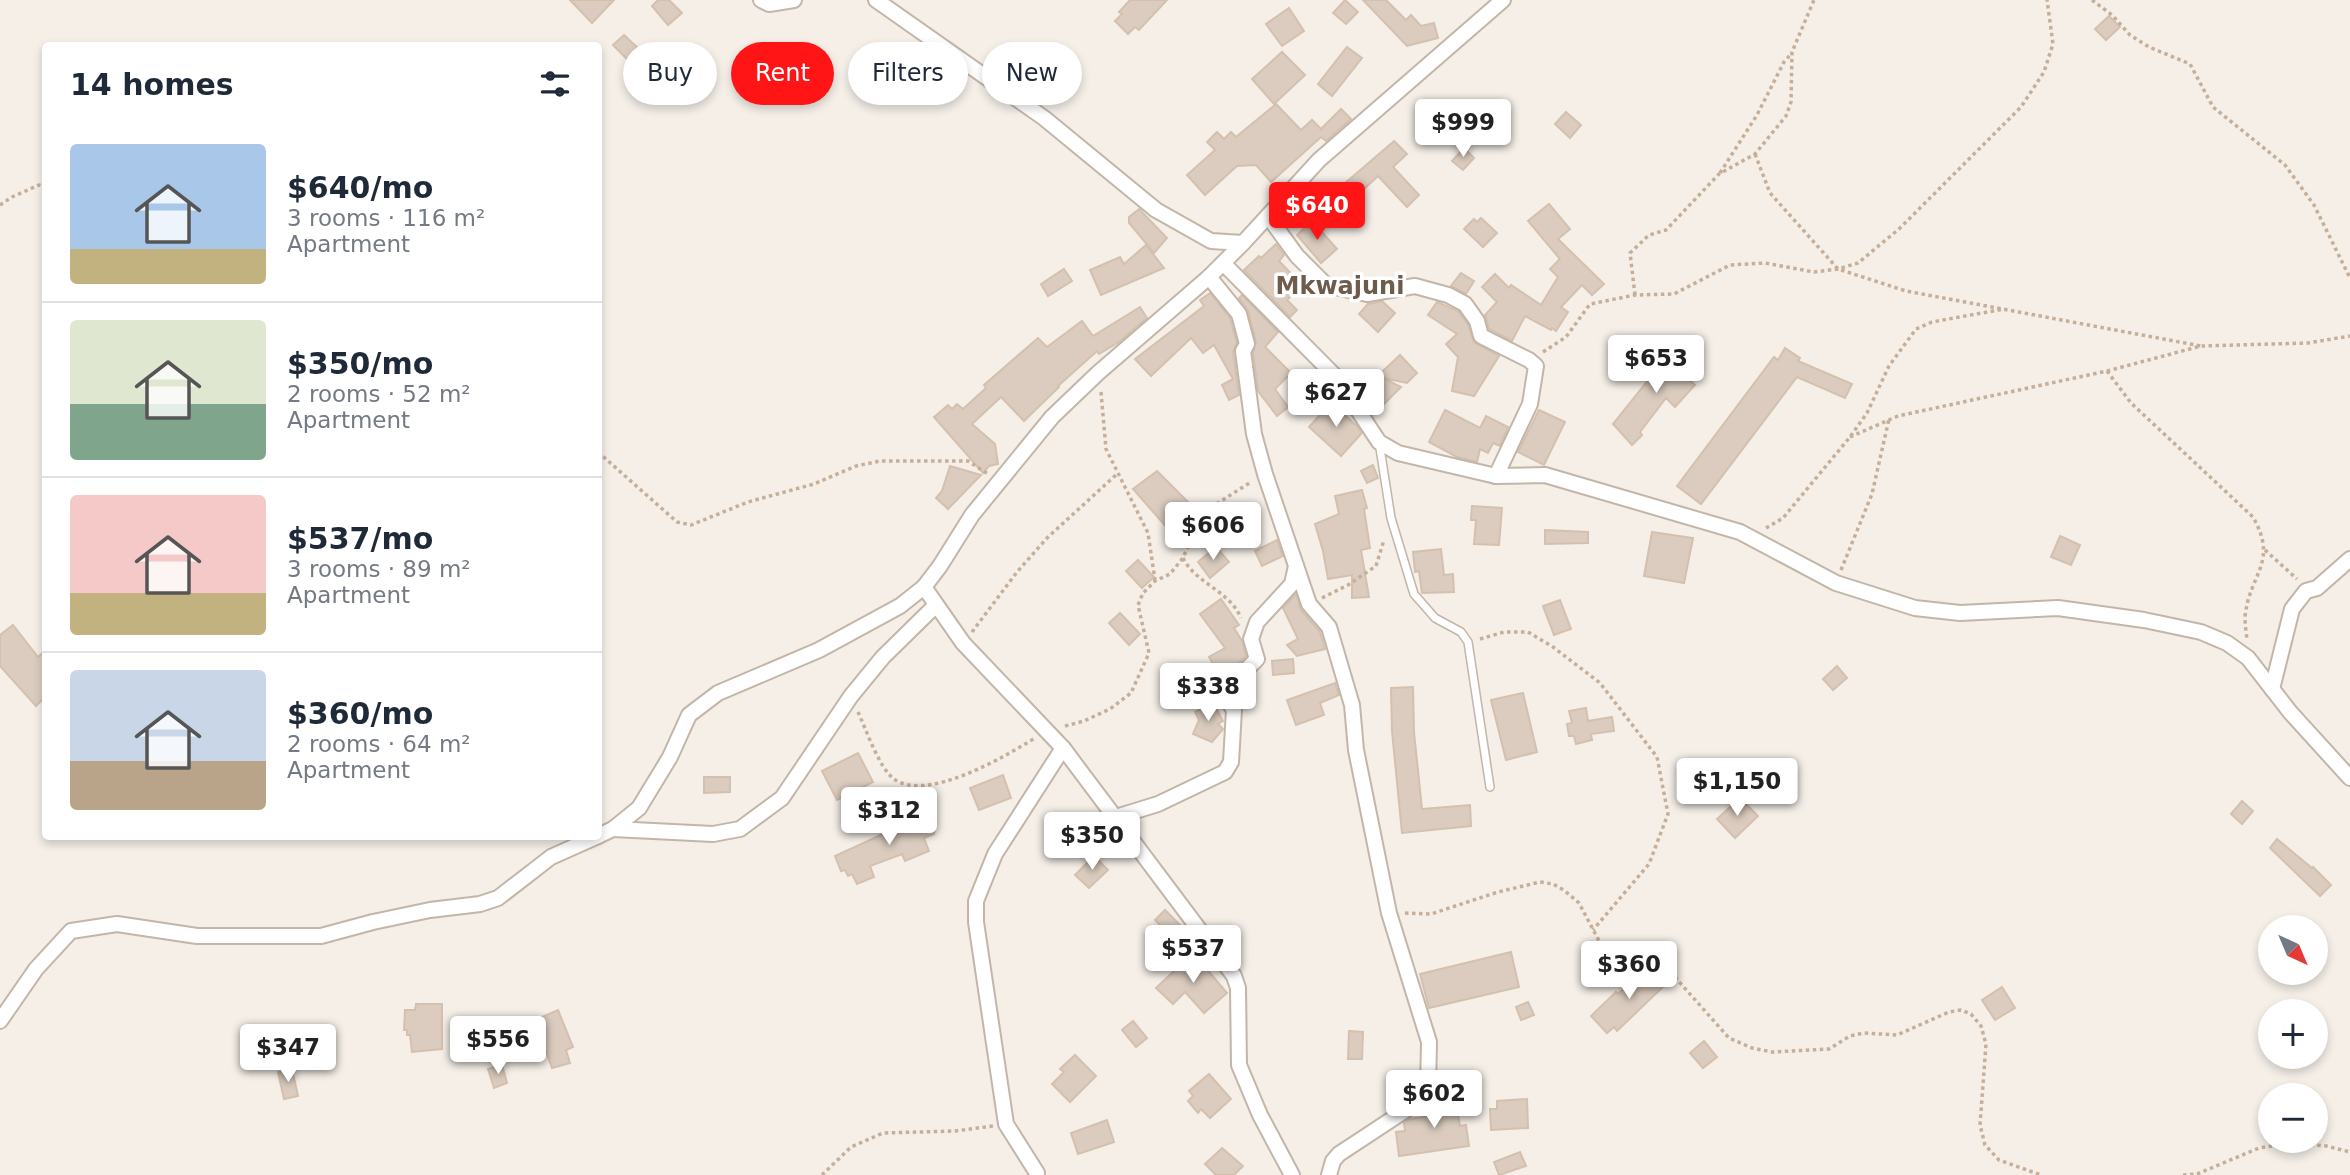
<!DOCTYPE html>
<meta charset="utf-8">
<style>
:root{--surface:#fff;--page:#f6f6f7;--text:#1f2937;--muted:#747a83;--line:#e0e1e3;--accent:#ff1515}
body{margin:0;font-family:"DejaVu Sans",sans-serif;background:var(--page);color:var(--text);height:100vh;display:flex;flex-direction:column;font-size:26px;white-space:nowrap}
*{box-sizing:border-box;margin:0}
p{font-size:23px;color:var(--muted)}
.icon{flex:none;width:38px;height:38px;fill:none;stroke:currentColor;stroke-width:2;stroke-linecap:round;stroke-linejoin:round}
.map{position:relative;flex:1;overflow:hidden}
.details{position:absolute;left:42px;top:42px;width:560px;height:798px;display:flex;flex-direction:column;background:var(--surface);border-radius:7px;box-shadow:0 4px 10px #0003}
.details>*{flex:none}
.hud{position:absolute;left:623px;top:42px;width:665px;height:63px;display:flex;gap:14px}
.needle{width:46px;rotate:136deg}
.controls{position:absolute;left:2258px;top:915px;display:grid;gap:14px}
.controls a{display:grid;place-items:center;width:70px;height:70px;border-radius:50%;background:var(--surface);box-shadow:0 4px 10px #0003;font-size:35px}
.price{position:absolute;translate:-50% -60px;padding:0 16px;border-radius:7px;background:#fff;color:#222;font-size:23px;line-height:46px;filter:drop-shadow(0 2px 4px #0008)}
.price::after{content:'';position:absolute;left:50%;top:42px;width:21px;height:16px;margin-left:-10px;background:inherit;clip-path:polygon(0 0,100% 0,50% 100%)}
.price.current{background:var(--accent);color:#fff}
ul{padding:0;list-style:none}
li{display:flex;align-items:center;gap:21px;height:175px;padding:0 28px}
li+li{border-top:2px solid var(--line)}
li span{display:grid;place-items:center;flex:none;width:196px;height:140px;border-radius:7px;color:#555}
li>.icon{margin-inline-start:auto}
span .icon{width:84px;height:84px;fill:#fffc;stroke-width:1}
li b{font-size:30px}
h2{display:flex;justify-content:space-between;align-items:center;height:84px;padding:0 28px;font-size:30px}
.pill{padding:0 24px;border-radius:32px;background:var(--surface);box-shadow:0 4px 10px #0003;font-size:24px;line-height:63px}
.pill.current{background:var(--accent);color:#fff}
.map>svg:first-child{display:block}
.building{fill:#dbccbf;stroke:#d4c0ae;stroke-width:2}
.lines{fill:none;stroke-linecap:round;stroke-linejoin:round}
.service-casing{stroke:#c2b6a9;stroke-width:10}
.minor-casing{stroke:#c2b6a9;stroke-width:18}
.path{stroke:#c5af99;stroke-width:3.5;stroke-dasharray:3.5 3.5;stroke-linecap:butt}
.service{stroke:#fff;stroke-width:7}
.minor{stroke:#fff;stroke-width:14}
.labels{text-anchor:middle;stroke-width:7;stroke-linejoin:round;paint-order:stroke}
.quarter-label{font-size:24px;font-weight:bold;fill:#6e5b4c;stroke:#fff}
</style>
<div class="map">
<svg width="2350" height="1175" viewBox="0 0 2350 1175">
<rect width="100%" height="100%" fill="#f5efe8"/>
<g class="building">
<path d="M570 0H614L592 23Z"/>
<path d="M658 0H669L682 13 668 25 652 6Z"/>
<path d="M1130 0H1167L1139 30 1135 27 1128 34 1115 21 1122 14 1119 12Z"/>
<path d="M1345 0 1358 12 1346 24 1333 13Z"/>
<path d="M1363 0H1386L1406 20 1411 15 1421 26 1434 23 1438 38 1407 46Z"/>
<path d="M1289 8 1304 31 1282 46 1266 24Z"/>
<path d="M2109 16 2120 27 2106 40 2095 29Z"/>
<path d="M624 35 639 49 628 60 613 45Z"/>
<path d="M1347 47 1362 58 1332 96 1318 84Z"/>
<path d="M1282 52 1305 75 1274 104 1252 79Z"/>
<path d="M1039 59 1049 71 1038 81 1028 70Z"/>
<path d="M1276 104 1301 130 1312 120 1321 129 1341 109 1351 119 1326 141 1321 137 1271 182 1256 165 1237 166 1205 195 1187 175 1215 150 1207 142 1217 132 1224 139 1231 132 1236 137Z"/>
<path d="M1566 112 1581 125 1570 138 1555 124Z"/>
<path d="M1394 141 1407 154 1393 167 1419 195 1407 207 1378 176 1349 203 1337 190Z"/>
<path d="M1464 148 1474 158 1463 170 1452 161Z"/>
<path d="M1549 204 1570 229 1558 239 1604 284 1592 295 1582 285 1561 307 1568 312 1556 331 1552 328 1551 330 1525 316 1512 341 1489 329 1485 315 1497 302 1482 287 1495 274 1509 288 1511 285 1541 305 1558 277 1550 269 1560 259 1528 221Z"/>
<path d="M1139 209 1167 238 1154 253 1129 223V217Z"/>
<path d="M1481 218 1497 233 1483 247 1464 229 1474 219 1477 222Z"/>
<path d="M1312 221 1337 249 1321 263 1297 235Z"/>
<path d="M1276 244 1284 255 1279 261 1302 285 1287 300 1297 310 1290 317 1244 270 1259 256 1261 258Z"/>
<path d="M1146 245 1164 268 1101 295 1090 270 1120 257 1124 264Z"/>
<path d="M1064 269 1072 281 1048 296 1041 284Z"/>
<path d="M1461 273 1474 281 1466 294 1451 286Z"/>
<path d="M1210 293 1230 318 1237 343 1233 352 1239 395 1229 400 1222 385 1233 379 1214 345 1203 353 1191 338 1151 376 1135 359 1204 306 1200 300Z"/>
<path d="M1242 295 1278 332 1265 347 1291 373 1275 389 1288 407 1277 416 1258 391 1253 353 1256 342 1248 311 1239 298Z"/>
<path d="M1382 301 1395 313 1378 332 1359 314 1368 304Z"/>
<path d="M1437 302 1458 311 1468 325 1474 342 1499 356 1474 396 1452 391 1458 357 1446 344 1457 334 1428 315Z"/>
<path d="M1140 307 1147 318 1119 342 1099 354 1097 351 1058 386 1059 387 1024 421 1001 397 972 424 995 444 998 464 989 466 983 473 934 417 948 405 952 409 957 404 963 409 986 388 984 385 1038 338 1047 347 1082 321 1093 336Z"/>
<path d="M1785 348 1800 358 1798 361 1852 384 1845 398 1797 377 1701 504 1677 486 1774 357 1778 360Z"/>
<path d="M1670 350 1698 374 1691 382 1695 385 1675 407 1666 398 1640 432 1642 435 1632 445 1613 424 1649 379 1646 377Z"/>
<path d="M1400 355 1417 373 1407 383 1383 378 1401 387 1383 405 1366 387Z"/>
<path d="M1331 403 1357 426 1362 433 1341 456 1309 427Z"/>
<path d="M1445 410 1480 428 1486 416 1508 427 1500 446 1493 443 1488 453 1480 449 1477 462 1457 457 1429 442Z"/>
<path d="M1539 410 1565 422 1544 465 1518 452Z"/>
<path d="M1373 465 1378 478 1367 483 1361 471Z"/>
<path d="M950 466 981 475 948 509 936 498 942 491Z"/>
<path d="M1157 471 1195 509 1170 531 1133 489Z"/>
<path d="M1362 490 1367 508 1364 509 1370 548 1361 550 1369 597 1352 598V575L1328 579 1323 551 1315 524 1339 514 1335 496Z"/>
<path d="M1472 506 1502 508 1499 545 1474 544 1476 520H1471Z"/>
<path d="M1545 530 1588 532V543L1545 544Z"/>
<path d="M1652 532 1693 538 1684 583 1644 576Z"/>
<path d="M2060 536 2080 545 2071 565 2051 557Z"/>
<path d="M1277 540 1283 556 1262 566 1255 551Z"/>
<path d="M1216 547 1229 562 1210 578 1198 562Z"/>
<path d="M1441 549 1444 575 1453 574 1454 592 1422 593 1419 571 1415 572 1413 552Z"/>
<path d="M1138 560 1154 577 1142 588 1126 571Z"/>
<path d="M1296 594 1301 610 1320 632 1325 649 1297 656 1287 645 1298 639 1283 608Z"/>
<path d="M1221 599 1239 625 1234 628 1242 641 1246 656 1237 665 1220 676 1209 657 1225 648 1200 614Z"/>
<path d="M1560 600 1571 629 1554 635 1543 606Z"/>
<path d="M1120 613 1140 634 1129 645 1109 623Z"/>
<path d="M13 625 38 657 46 650V696L36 706 0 666V635Z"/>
<path d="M1293 659 1294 673 1273 675 1272 661Z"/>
<path d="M1837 666 1847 678 1833 690 1823 679Z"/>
<path d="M1335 683 1339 695 1320 703 1324 715 1296 725 1287 700Z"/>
<path d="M1413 687 1414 732 1422 809 1470 805 1471 826 1402 833 1392 731 1391 688Z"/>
<path d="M1523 693 1537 752 1506 760 1491 700Z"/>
<path d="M1213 703 1223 721 1218 724 1223 729 1212 742 1193 734 1199 720 1195 712Z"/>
<path d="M1586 708 1588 721 1612 717 1614 731 1591 734 1592 740 1576 744 1574 736H1569L1567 724 1572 723 1569 711Z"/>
<path d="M858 753 873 782 837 800 822 771Z"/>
<path d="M1003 775 1011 798 979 810 970 788Z"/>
<path d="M704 777H730V792L704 793Z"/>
<path d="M1740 798 1758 816 1735 838 1717 819Z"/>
<path d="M2242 801 2253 811 2242 824 2231 814Z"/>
<path d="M922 812 936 818 934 834 924 838 929 851 905 861 902 854 870 866 874 877 857 884 852 874 848 876 845 870 841 871 835 856 894 829 893 826Z"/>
<path d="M2277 839 2312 868 2313 867 2331 885 2320 896 2270 848Z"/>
<path d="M1094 856 1108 870 1089 888 1075 875Z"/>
<path d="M1165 910 1180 925 1161 944 1151 933 1160 925 1155 920Z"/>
<path d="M1511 952 1519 987 1429 1008 1420 974Z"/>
<path d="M1193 953 1227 993 1204 1013 1185 992 1173 1004 1156 988Z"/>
<path d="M1649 965 1666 984 1617 1031 1614 1027 1607 1033 1591 1016 1616 992 1618 994Z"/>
<path d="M2002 987 2015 1008 1995 1020 1982 1000Z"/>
<path d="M1528 1002 1534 1015 1521 1020 1516 1007Z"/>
<path d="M416 1004H442V1049L412 1052 410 1035H407V1030H404L405 1010H415Z"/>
<path d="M558 1010 573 1047 566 1050 570 1063 552 1068 535 1020Z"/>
<path d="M1133 1021 1147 1038 1136 1047 1122 1030Z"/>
<path d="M1349 1031 1363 1032 1362 1059H1348Z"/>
<path d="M1704 1041 1717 1057 1703 1068 1690 1053Z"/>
<path d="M1075 1055 1096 1076 1070 1102 1052 1084 1064 1072 1060 1069Z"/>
<path d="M502 1065 507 1083 494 1088 488 1069Z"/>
<path d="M292 1069 298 1096 284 1099 278 1072Z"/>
<path d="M1209 1074 1231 1099 1210 1118 1201 1109 1198 1113 1188 1101 1193 1096 1189 1091Z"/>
<path d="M1453 1084 1460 1126 1466 1125 1469 1146 1399 1156 1396 1132 1405 1131 1404 1123 1410 1119 1445 1114 1441 1086Z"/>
<path d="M1527 1099 1528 1128 1491 1130 1490 1109H1497V1101Z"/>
<path d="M1107 1120 1114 1142 1078 1154 1071 1133Z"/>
<path d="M1222 1148 1243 1166 1234 1175H1216L1205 1164Z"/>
<path d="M1520 1152 1526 1166 1499 1175 1494 1162Z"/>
</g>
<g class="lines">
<defs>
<path id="service" d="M1379 442 1391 518 1414 594 1435 618 1461 632 1468 642 1490 787"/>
<g id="minor">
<path d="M761 0 769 4 794 0"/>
<path d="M876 0 1044 118 1156 210 1211 241 1243 243 1319 160 1503 0"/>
<path d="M1268 216 1297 256 1326 285 1367 294 1415 286 1448 295 1465 304 1477 321 1481 336 1529 360 1536 366 1530 404 1496 476"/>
<path d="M1224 264 1336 377 1379 442 1398 453 1496 476 1545 475 1740 532 1836 583 1915 608 1960 613 2058 608 2144 620 2201 632 2227 643 2248 658 2290 712 2350 778"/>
<path d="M1209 277 1239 314 1247 344 1243 351 1254 434 1265 474 1309 604 1329 627 1352 705 1356 750 1389 913 1429 1042 1428 1089 1418 1102 1339 1154 1333 1161 1329 1175"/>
<path d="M924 587 963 643 1063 748 1234 976 1238 988 1239 1065 1260 1115 1292 1175"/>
<path d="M2272 689 2292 609 2306 591 2317 588 2350 559"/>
<path d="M1116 817 1158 804 1225 772 1231 762 1234 710 1226 698 1236 680 1257 659 1251 639 1257 622 1292 584 1296 566"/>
<path d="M613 829 713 834 740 829 782 798 851 696 883 657 935 606"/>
<path d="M598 836 613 829 639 808 670 757 689 715 718 693 819 650 900 606 924 587 940 566 972 515 1052 417 1098 373 1209 277 1243 243"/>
<path d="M0 1021 36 969 71 931 117 924 197 936H321L373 922 430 910 480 904 498 898 551 857 598 836"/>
<path d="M1037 1173 1006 1124 976 922V901L995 854 1063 748"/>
</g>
</defs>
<use href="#service" class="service-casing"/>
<use href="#minor" class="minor-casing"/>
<g class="path">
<path d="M2092 0 2112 15 2130 35 2149 47 2190 64 2213 107 2285 165 2314 205 2350 278"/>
<path d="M1755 154 1770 193 1838 269 1906 291 2201 346"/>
<path d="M1720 173 1757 115 1784 62 1791 54"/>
<path d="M0 205 12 197 39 185 46 187"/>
<path d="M1635 295 1630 253 1649 235 1666 230 1719 174 1755 154 1786 116 1791 102 1792 52 1814 0"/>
<path d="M1543 352 1566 337 1590 304 1635 295 1674 294 1730 265 1765 263 1814 272 1838 269 1858 263 1899 229 2021 107 2044 72 2053 44 2047 0"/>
<path d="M2107 371 2131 403 2253 517C2279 563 2249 574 2245 617 2245 624 2246 632 2247 639"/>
<path d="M1101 392 1106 449 1148 533 1155 580"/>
<path d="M1850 437 1898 416 2107 371 2201 346 2308 343 2350 336"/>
<path d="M598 452 677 522 691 525 748 502 814 484 856 466 880 461H968L988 474"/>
<path d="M1766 528 1783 518 1850 437 1867 413 1889 366 1916 329 1932 322 2004 309"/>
<path d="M2265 550 2297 579"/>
<path d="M1183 558C1196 584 1229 590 1241 618"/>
<path d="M1841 570 1872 494 1889 419"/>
<path d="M1322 598 1348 585 1376 566 1384 540"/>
<path d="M972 632 1017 572 1047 538 1117 474"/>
<path d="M1480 639 1504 632H1528L1553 647 1600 683 1657 757 1668 814 1649 864 1593 930"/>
<path d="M858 712C866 729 879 768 894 779 927 803 1006 756 1035 738"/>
<path d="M1065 726 1084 721 1110 709 1131 693 1149 653 1138 605 1143 593 1155 581 1170 574 1183 558 1202 513 1251 482"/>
<path d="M1405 913 1431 914 1498 892 1540 882 1553 884 1565 891 1579 903 1606 954 1616 961 1625 964 1651 958 1666 967 1729 1038 1752 1048 1772 1052 1829 1049 1850 1036 1864 1033 1897 1035 1949 1012 1961 1010 1971 1014 1981 1026 1986 1044 1980 1125 1985 1145 1999 1160 2041 1175"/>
<path d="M822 1175 851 1147 883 1133 955 1131 993 1126"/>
<path d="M2183 1175 2197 1174 2259 1148 2293 1143 2326 1146 2350 1152"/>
</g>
<use href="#service" class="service"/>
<use href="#minor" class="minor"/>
</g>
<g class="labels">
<g class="quarter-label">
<text x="1340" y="294">Mkwajuni</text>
</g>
</g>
</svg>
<div class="controls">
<a><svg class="needle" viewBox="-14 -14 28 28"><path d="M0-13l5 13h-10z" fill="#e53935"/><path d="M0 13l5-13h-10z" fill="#747a83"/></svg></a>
<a>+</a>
<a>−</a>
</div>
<b class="price" style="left:1463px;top:159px">$999</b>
<b class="price current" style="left:1317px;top:242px">$640</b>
<b class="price" style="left:1656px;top:395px">$653</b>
<b class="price" style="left:1336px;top:429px">$627</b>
<b class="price" style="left:1213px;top:562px">$606</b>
<b class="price" style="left:1208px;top:723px">$338</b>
<b class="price" style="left:1737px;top:818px">$1,150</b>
<b class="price" style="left:889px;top:847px">$312</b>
<b class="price" style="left:1092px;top:872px">$350</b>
<b class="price" style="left:1193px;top:985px">$537</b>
<b class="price" style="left:1629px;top:1001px">$360</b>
<b class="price" style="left:498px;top:1076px">$556</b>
<b class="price" style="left:288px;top:1084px">$347</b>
<b class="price" style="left:1434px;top:1130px">$602</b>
<div class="hud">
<a class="pill">Buy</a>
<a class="pill current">Rent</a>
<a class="pill">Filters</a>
<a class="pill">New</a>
</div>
<section class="details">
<h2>14 homes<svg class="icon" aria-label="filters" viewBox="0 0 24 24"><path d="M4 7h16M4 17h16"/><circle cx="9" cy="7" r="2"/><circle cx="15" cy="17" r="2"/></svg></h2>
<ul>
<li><span style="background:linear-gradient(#a9c7e8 75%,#c2b280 0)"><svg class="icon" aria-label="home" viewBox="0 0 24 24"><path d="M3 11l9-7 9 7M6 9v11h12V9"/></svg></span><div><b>$640/mo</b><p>3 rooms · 116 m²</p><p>Apartment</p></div></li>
<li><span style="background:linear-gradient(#dfe7d0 60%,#7fa58c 0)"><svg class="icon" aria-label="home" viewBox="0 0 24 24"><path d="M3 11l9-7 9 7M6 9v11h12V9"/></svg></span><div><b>$350/mo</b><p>2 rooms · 52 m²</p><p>Apartment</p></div></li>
<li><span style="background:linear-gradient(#f6c9c9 70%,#c2b280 0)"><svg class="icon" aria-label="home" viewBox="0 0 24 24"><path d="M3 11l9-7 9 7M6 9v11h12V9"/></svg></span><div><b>$537/mo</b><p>3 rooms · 89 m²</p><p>Apartment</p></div></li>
<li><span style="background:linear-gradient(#c9d6e8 65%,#b9a48a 0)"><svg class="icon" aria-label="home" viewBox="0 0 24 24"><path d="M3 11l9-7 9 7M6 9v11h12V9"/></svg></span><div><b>$360/mo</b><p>2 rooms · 64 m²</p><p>Apartment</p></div></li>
</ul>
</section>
</div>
